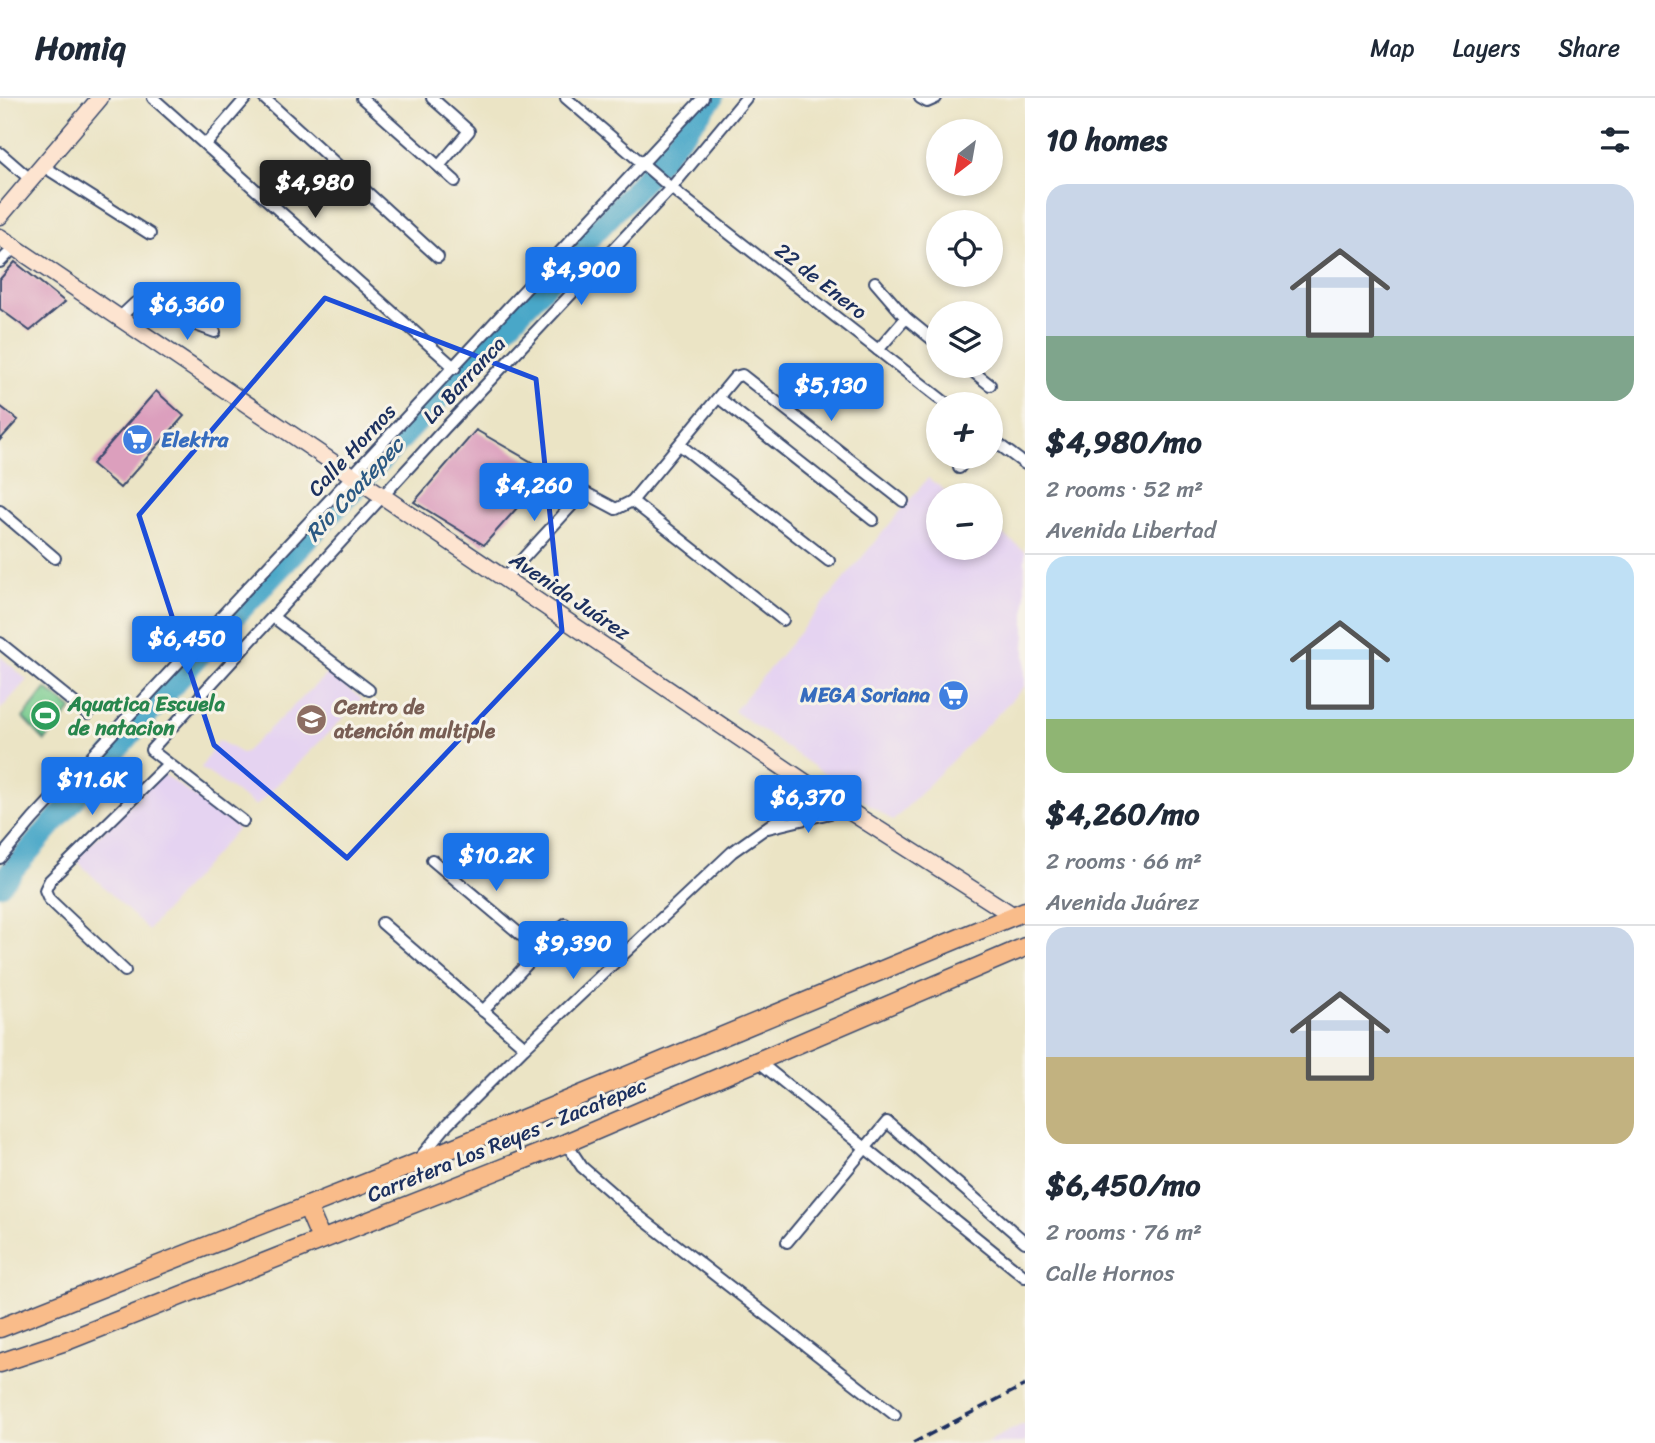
<!DOCTYPE html>
<meta charset="utf-8">
<style>
:root{--surface:#fff;--page:#f2f2f3;--text:#1f2937;--muted:#747a83;--line:#e0e1e3;--accent:#1a73e8}
body{margin:0;font-family:Sriracha,sans-serif;background:var(--page);color:var(--text);height:100vh;display:flex;flex-direction:column;font-size:26px;white-space:nowrap}
*{box-sizing:border-box;margin:0}
p{font-size:23px;color:var(--muted)}
.icon{flex:none;width:38px;height:38px;fill:none;stroke:currentColor;stroke-width:2;stroke-linecap:round;stroke-linejoin:round}
.map{position:relative;flex:1;overflow:hidden}
.panel{display:flex;flex-direction:column;background:var(--surface);width:630px}
.panel>*{flex:none}
.needle{width:46px;rotate:211deg}
.fabs{position:absolute;left:926px;top:21px;display:grid;gap:14px}
.fabs a{display:grid;place-items:center;width:77px;height:77px;border-radius:50%;background:var(--surface);box-shadow:0 4px 10px #0003;font-size:35px}
.price{position:absolute;translate:-50% -60px;padding:0 16px;border-radius:7px;background:var(--accent);color:#fff;font-size:23px;line-height:46px;filter:drop-shadow(0 2px 4px #0008)}
.price::after{content:'';position:absolute;left:50%;top:42px;width:21px;height:16px;margin-left:-10px;background:inherit;clip-path:polygon(0 0,100% 0,50% 100%)}
.price.on{background:#222;color:#fff}
ul{padding:0;list-style:none}
li{display:grid;align-content:center;gap:14px;height:371px;padding:0 21px}
li+li{border-top:2px solid var(--line)}
li span{display:grid;place-items:center;height:217px;border-radius:21px;color:#555}
li>.icon{margin-inline-start:auto}
span .icon{width:126px;height:126px;fill:#fffc;stroke-width:1}
li b{font-size:30px}
h2{display:flex;justify-content:space-between;align-items:center;height:84px;padding:0 21px;font-size:30px}
header{display:flex;align-items:center;gap:42px;box-sizing:border-box;height:98px;padding:0 35px;background:var(--surface);border-bottom:2px solid var(--line)}
header strong{font-size:33px}
nav{display:flex;gap:38px;margin-inline-start:auto;font-size:24px}
main{display:flex;flex:1;min-height:0}
.map>svg:first-child{display:block}
.built{fill:#e5d3f1}
.green{fill:#76ca8c;stroke:#487c75;stroke-width:2}
.lines{fill:none;stroke-linecap:round;stroke-linejoin:round}
.river{stroke:#4aa7c8;stroke-width:23}
.building{fill:#dc9fbd}
.street-casing{stroke:#3a4a6d;stroke-width:14}
.secondary-casing{stroke:#3a4a6d;stroke-width:19}
.primary-casing{stroke:#3a4a6d;stroke-width:21}
.street{stroke:#fff;stroke-width:10}
.secondary{stroke:#fde4d0;stroke-width:16}
.primary{stroke:#f9bc8a;stroke-width:18}
.rail{stroke:#1b2f5e;stroke-width:3.5;stroke-dasharray:10 5;stroke-linecap:butt}
.marked{fill:none;stroke:#1d4ed8;stroke-width:5;stroke-linejoin:round}
.labels{text-anchor:middle;stroke-width:6;stroke-linejoin:round;paint-order:stroke}
.street-label{font-size:21px;fill:#1b2f5e;stroke:#f7f3e8}
.shop-label{font-size:21px;font-weight:bold;fill:#366cbe;stroke:#f7f3e8;text-anchor:start}
.leisure-label{font-size:21px;font-weight:bold;fill:#27864d;stroke:#f7f3e8;text-anchor:start}
.education-label{font-size:21px;font-weight:bold;fill:#785e54;stroke:#f7f3e8;text-anchor:start}
.water-label{font-size:23px;font-style:italic;fill:#2b5983;stroke:#f7f3e8}
</style>
<header>
<strong>Homiq</strong>
<nav><a>Map</a><a>Layers</a><a>Share</a></nav>
</header>
<main>
<div class="map">
<svg width="1025" height="1345" viewBox="0 0 1025 1345">
<rect width="100%" height="100%" fill="#f7f3e8"/>
<filter id="ink" filterUnits="userSpaceOnUse"><feTurbulence type="fractalNoise" baseFrequency=".0143" numOctaves="2"/><feDisplacementMap in="SourceGraphic" scale="14" xChannelSelector="R" yChannelSelector="G"/><feConvolveMatrix kernelMatrix="1 2 1 2 8 2 1 2 1" color-interpolation-filters="sRGB"/></filter>
<filter id="wash" filterUnits="userSpaceOnUse"><feTurbulence type="fractalNoise" baseFrequency=".00686" numOctaves="4" result="noise"/><feDisplacementMap in="SourceGraphic" scale="28" xChannelSelector="R" yChannelSelector="G"/><feGaussianBlur stdDeviation="1.57" result="paint"/><feColorMatrix in="noise" values="0 0 0 0 0 0 0 0 0 0 0 0 0 0 0 0 0 1.4 0 .05"/><feComposite in="paint" operator="in"/></filter>
<g filter="url(#wash)">
<rect width="100%" height="100%" fill="#ebe4c5"/>
<g class="built">
<path d="M928 380 951 397H938V450H990L991 427 1025 453V588L893 723 734 613Z"/>
<path d="M0 558 27 582 0 612Z"/>
<path d="M328 575 362 601 256 708 201 670 218 642 243 656Z"/>
<path d="M162 675 238 730 148 832 75 761Z"/>
<path d="M1025 1325V1345H985Z"/>
</g>
<path class="green" d="M46 591 72 611 45 643 23 620Z"/>
<g class="lines">
<path class="river" d="M0 786 213 541 643 83 712 0"/>
</g>
<g id="blocks">
<g class="building">
<path d="M15 164 65 204 30 233 0 211V181Z"/>
<path d="M156 293 184 318 120 390 92 366Z"/>
<path d="M0 308 18 322 0 342Z"/>
<path d="M476 332 549 374 484 447 414 404Z"/>
</g>
</g>
</g>
<g filter="url(#ink)">
<use href="#blocks" fill-opacity="0" stroke="#3a4a6d" stroke-width="2"/>
<g class="lines">
<defs>
<g id="street">
<path d="M153 0 455 270"/>
<path d="M264 0 438 159"/>
<path d="M362 0 455 83"/>
<path d="M432 0 469 33 439 68"/>
<path d="M566 0 671 90 947 306"/>
<path d="M920 0 927 4 936 0"/>
<path d="M207 45 246 0"/>
<path d="M0 55 31 82"/>
<path d="M43 68 150 136"/>
<path d="M0 164 15 149"/>
<path d="M875 184 906 220"/>
<path d="M119 220 135 205 215 234"/>
<path d="M878 252 906 220 938 246"/>
<path d="M966 268 990 287"/>
<path d="M719 300 873 422"/>
<path d="M990 340 1025 366"/>
<path d="M680 347 829 463"/>
<path d="M959 370 968 359"/>
<path d="M632 403 783 522"/>
<path d="M0 413 55 460"/>
<path d="M506 479 584 394 616 411 632 403 735 279 742 277 903 403"/>
<path d="M273 519 369 592"/>
<path d="M0 545 88 616"/>
<path d="M243 723 151 652 444 331 671 90 746 0"/>
<path d="M768 730 847 711"/>
<path d="M0 760 33 721 703 0"/>
<path d="M432 762 540 853"/>
<path d="M382 825 525 949"/>
<path d="M125 873 49 801 45 792 50 782 168 666"/>
<path d="M483 913 565 826"/>
<path d="M759 964 1025 1179"/>
<path d="M566 1045 582 1069 635 1115 895 1317"/>
<path d="M418 1062 447 1027 525 949 732 754 818 693"/>
<path d="M787 1144 887 1024 1025 1144"/>
</g>
<g id="secondary">
<path d="M0 118 100 0"/>
<path d="M0 139 818 693 1014 818"/>
</g>
<g id="primary">
<path d="M307 1108 321 1141"/>
<path d="M0 1230 414 1066 1025 813"/>
<path d="M0 1265 69 1242 566 1045 1025 849"/>
</g>
</defs>
<use href="#street" class="street-casing"/>
<use href="#secondary" class="secondary-casing"/>
<use href="#primary" class="primary-casing"/>
<use href="#street" class="street"/>
<use href="#secondary" class="secondary"/>
<use href="#primary" class="primary"/>
<path class="rail" d="M913 1345 1025 1287"/>
</g>
</g>
<path class="marked" d="M325 200 536 281 562 533 347 760 214 647 139 417Z"/>
<defs>
<symbol id="supermarket-disc" viewBox="-11 -11 22 22"><circle r="9.5" fill="#3f7fe0" stroke="#f7f3e8"/><path d="M-6-5.5h2.5l.6 2H6L4.5 2H-2.5L-4.4-4H-6ZM-1.5 3.2a1.3 1.3 0 1 0 .1 0ZM3 3.2a1.3 1.3 0 1 0 .1 0Z" fill="#fff"/></symbol>
<symbol id="stadium-disc" viewBox="-11 -11 22 22"><circle r="9.5" fill="#2e9e5b" stroke="#f7f3e8"/><path d="M0-5a6.5 5 0 1 0 0 10a6.5 5 0 1 0 0-10ZM-3.5-1.8h7v3.6h-7Z" fill="#fff"/></symbol>
<symbol id="school-disc" viewBox="-11 -11 22 22"><circle r="9.5" fill="#8d6e63" stroke="#f7f3e8"/><path d="M0-5L7-2L0 1L-7-2ZM-4 1L0 2.5L4 1V4Q0 6-4 4Z" fill="#fff"/></symbol>
</defs>
<g fill-rule="evenodd">
<use href="#supermarket-disc" x="120" y="324" width="35" height="35"/>
<use href="#supermarket-disc" x="936" y="580" width="35" height="35"/>
<use href="#stadium-disc" x="28" y="600" width="35" height="35"/>
<use href="#school-disc" x="294" y="604" width="35" height="35"/>
</g>
<g class="labels">
<g class="street-label">
<text transform="translate(821 183) rotate(38)" y="7">22 de Enero</text>
<text transform="translate(464 282) rotate(-47)" y="7">La Barranca</text>
<text transform="translate(352 352) rotate(-47)" y="7">Calle Hornos</text>
<text transform="translate(570 498) rotate(34)" y="7">Avenida Juárez</text>
<text transform="translate(507 1042) rotate(-22)" y="7">Carretera Los Reyes - Zacatepec</text>
</g>
<g class="shop-label">
<text x="161" y="349">Elektra</text>
<text x="930" y="604" text-anchor="end">MEGA Soriana</text>
</g>
<g class="leisure-label">
<text x="68" y="613">Aquatica Escuela<tspan x="68" dy="24">de natacion</tspan></text>
</g>
<g class="education-label">
<text x="334" y="616">Centro de<tspan x="334" dy="24">atención multiple</tspan></text>
</g>
<g class="water-label">
<text transform="translate(354 391) rotate(-47)" y="8">Rio Coatepec</text>
</g>
</g>
</svg>
<div class="fabs">
<a><svg class="needle" viewBox="-14 -14 28 28"><path d="M0-13l5 13h-10z" fill="#e53935"/><path d="M0 13l5-13h-10z" fill="#747a83"/></svg></a>
<a><svg class="icon" aria-label="locate" viewBox="0 0 24 24"><circle cx="12" cy="12" r="6"/><path d="M12 2v4M12 18v4M2 12h4M18 12h4"/></svg></a>
<a><svg class="icon" aria-label="layers" viewBox="0 0 24 24"><path d="M12 4l9 5-9 5-9-5zM3 14l9 5 9-5"/></svg></a>
<a>+</a>
<a>−</a>
</div>
<b class="price on" style="left:315px;top:122px">$4,980</b>
<b class="price" style="left:581px;top:209px">$4,900</b>
<b class="price" style="left:187px;top:244px">$6,360</b>
<b class="price" style="left:831px;top:325px">$5,130</b>
<b class="price" style="left:534px;top:425px">$4,260</b>
<b class="price" style="left:187px;top:578px">$6,450</b>
<b class="price" style="left:92px;top:719px">$11.6K</b>
<b class="price" style="left:808px;top:737px">$6,370</b>
<b class="price" style="left:496px;top:795px">$10.2K</b>
<b class="price" style="left:573px;top:883px">$9,390</b>
</div>
<section class="panel">
<h2>10 homes<svg class="icon" aria-label="filters" viewBox="0 0 24 24"><path d="M4 7h16M4 17h16"/><circle cx="9" cy="7" r="2"/><circle cx="15" cy="17" r="2"/></svg></h2>
<ul>
<li><span style="background:linear-gradient(#c9d6e8 70%,#7fa58c 0)"><svg class="icon" aria-label="home" viewBox="0 0 24 24"><path d="M3 11l9-7 9 7M6 9v11h12V9"/></svg></span><div><b>$4,980/mo</b><p>2 rooms · 52 m²</p><p>Avenida Libertad</p></div></li>
<li><span style="background:linear-gradient(#bfe0f5 75%,#8fb573 0)"><svg class="icon" aria-label="home" viewBox="0 0 24 24"><path d="M3 11l9-7 9 7M6 9v11h12V9"/></svg></span><div><b>$4,260/mo</b><p>2 rooms · 66 m²</p><p>Avenida Juárez</p></div></li>
<li><span style="background:linear-gradient(#c9d6e8 60%,#c2b280 0)"><svg class="icon" aria-label="home" viewBox="0 0 24 24"><path d="M3 11l9-7 9 7M6 9v11h12V9"/></svg></span><div><b>$6,450/mo</b><p>2 rooms · 76 m²</p><p>Calle Hornos</p></div></li>
</ul>
</section>
</main>
